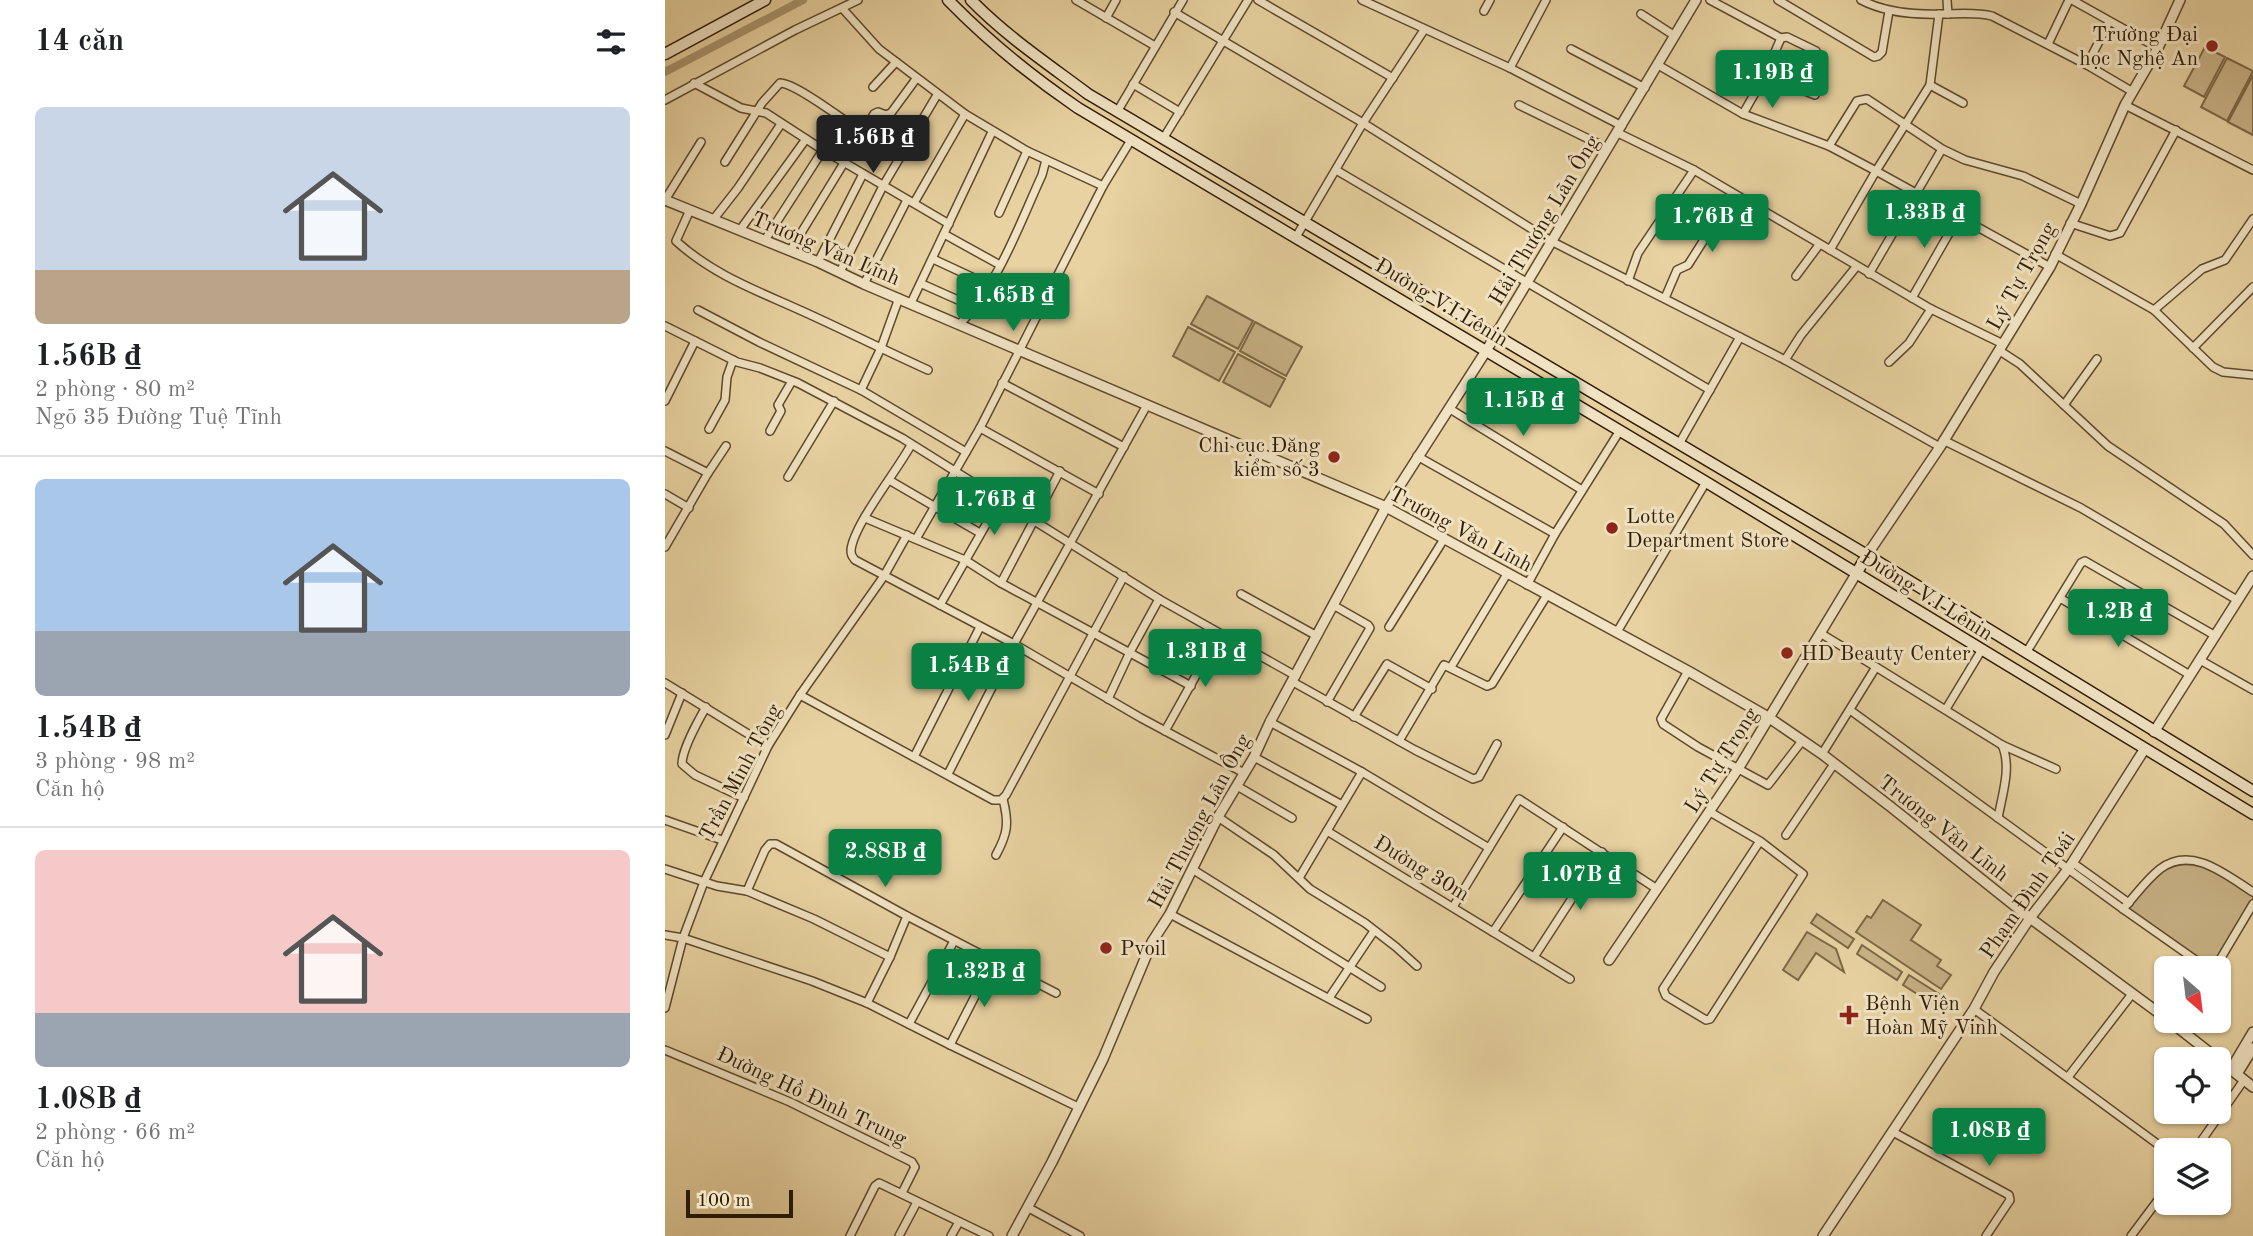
<!DOCTYPE html>
<html lang="vi">
<meta charset="utf-8">
<style>
:root{--surface:#fff;--page:#f2f2f2;--text:#202124;--muted:#757577;--line:#e0e0e0;--accent:#0b8043}
body{margin:0;font-family:"Old Standard TT",serif;background:var(--page);color:var(--text);height:100vh;display:flex;flex-direction:column;font-size:26px;white-space:nowrap}
*{box-sizing:border-box;margin:0}
p{font-size:23px;color:var(--muted)}
.icon{flex:none;width:38px;height:38px;fill:none;stroke:currentColor;stroke-width:2;stroke-linecap:round;stroke-linejoin:round}
.map{position:relative;flex:1;overflow:hidden}
.sheet{display:flex;flex-direction:column;background:var(--surface);width:665px}
.sheet>*{flex:none}
.needle{width:46px;rotate:152deg}
.controls{position:absolute;left:1489px;top:956px;display:grid;gap:14px}
.controls a{display:grid;place-items:center;width:77px;height:77px;border-radius:10px;background:var(--surface);box-shadow:0 2px 5px #0004;font-size:35px}
.scale{position:absolute;left:21px;bottom:18px;width:107px;box-sizing:border-box;padding-left:7px;border:4px solid #301d06;border-top:0;font-size:19px;line-height:24px;white-space:nowrap;color:#301d06;-webkit-text-stroke:5px #f0e2c2;paint-order:stroke}
.price{position:absolute;translate:-50% -60px;padding:0 16px;border-radius:7px;background:var(--accent);color:#fff;font-size:23px;line-height:46px;filter:drop-shadow(0 2px 4px #0008)}
.price::after{content:'';position:absolute;left:50%;top:42px;width:21px;height:16px;margin-left:-10px;background:inherit;clip-path:polygon(0 0,100% 0,50% 100%)}
.price.active{background:#222;color:#fff}
ul{padding:0;list-style:none}
li{display:grid;align-content:center;gap:14px;height:371px;padding:0 35px}
li+li{border-top:2px solid var(--line)}
li span{display:grid;place-items:center;height:217px;border-radius:10px;color:#555}
li>.icon{margin-inline-start:auto}
span .icon{width:126px;height:126px;fill:#fffc;stroke-width:1}
li b{font-size:30px}
h2{display:flex;justify-content:space-between;align-items:center;height:84px;padding:0 35px;font-size:30px}
main{display:flex;flex:1;min-height:0}
.map>svg:first-child{display:block}
.green{fill:#c9b387;stroke:#7c6846;stroke-width:2}
.lines{fill:none;stroke-linecap:round;stroke-linejoin:round}
.canal{stroke:#a9946c;stroke-width:8}
.minor-casing{stroke:#5e4a2d;stroke-width:10}
.tertiary-casing{stroke:#5e4a2d;stroke-width:12}
.secondary-casing{stroke:#301d06;stroke-width:13}
.minor{stroke:#f0e2c2;stroke-width:7}
.tertiary{stroke:#f0e2c2;stroke-width:9}
.secondary{stroke:#f0e2c2;stroke-width:10}
.poi-dot{fill:#8f2418;stroke:#f0e2c2;stroke-width:2.5}
.labels{text-anchor:middle;stroke-width:6;stroke-linejoin:round;paint-order:stroke}
.poi-label{font-size:21px;fill:#301d06;stroke:#f0e2c2;text-anchor:start}
.street-label{font-size:21px;fill:#301d06;stroke:#f0e2c2}
</style>
<main>
<section class="sheet">
<h2>14 căn<svg class="icon" aria-label="filters" viewBox="0 0 24 24"><path d="M4 7h16M4 17h16"/><circle cx="9" cy="7" r="2"/><circle cx="15" cy="17" r="2"/></svg></h2>
<ul>
<li><span style="background:linear-gradient(#c9d6e8 75%,#b9a48a 0)"><svg class="icon" aria-label="home" viewBox="0 0 24 24"><path d="M3 11l9-7 9 7M6 9v11h12V9"/></svg></span><div><b>1.56B ₫</b><p>2 phòng · 80 m²</p><p>Ngõ 35 Đường Tuệ Tĩnh</p></div></li>
<li><span style="background:linear-gradient(#a9c7e8 70%,#9aa5b1 0)"><svg class="icon" aria-label="home" viewBox="0 0 24 24"><path d="M3 11l9-7 9 7M6 9v11h12V9"/></svg></span><div><b>1.54B ₫</b><p>3 phòng · 98 m²</p><p>Căn hộ</p></div></li>
<li><span style="background:linear-gradient(#f6c9c9 75%,#9aa5b1 0)"><svg class="icon" aria-label="home" viewBox="0 0 24 24"><path d="M3 11l9-7 9 7M6 9v11h12V9"/></svg></span><div><b>1.08B ₫</b><p>2 phòng · 66 m²</p><p>Căn hộ</p></div></li>
</ul>
</section>
<div class="map">
<svg width="1588" height="1236" viewBox="0 0 1588 1236">
<rect width="100%" height="100%" fill="#e8d2a1"/>
<filter id="stains"><feTurbulence type="fractalNoise" baseFrequency=".00286" numOctaves="4"/><feColorMatrix values="0 0 0 0 .2 0 0 0 0 .09 0 0 0 0 .02 0 0 0 .5 -.17"/></filter>
<radialGradient id="worn" r=".72"><stop offset=".6" stop-color="#630" stop-opacity="0"/><stop offset="1" stop-color="#630" stop-opacity=".3"/></radialGradient>
<g class="green">
<path d="M1540 47 1560 57 1539 97 1519 86Z"/>
<path d="M1562 58 1588 71 1562 121 1536 107Z"/>
<path d="M1588 75V135L1563 122Z"/>
<path d="M542 296 588 321 573 349 526 324Z"/>
<path d="M590 322 637 347 621 376 575 351Z"/>
<path d="M523 327 570 352 554 381 508 356Z"/>
<path d="M573 354 620 379 605 407 558 382Z"/>
<path d="M1530 860 1588 892V904L1550 968H1542L1458 909 1496 869Z"/>
<path d="M1218 900 1256 925 1246 940 1276 960 1272 966 1286 975 1276 989 1191 932 1202 916 1206 918Z"/>
<path d="M1152 914 1189 939 1183 948 1146 923Z"/>
<path d="M1142 932 1171 949 1179 972 1151 953 1133 980 1118 970Z"/>
<path d="M1197 945 1237 972 1232 980 1192 954Z"/>
<path d="M1244 975 1274 994 1268 1004 1238 985Z"/>
</g>
<g class="lines">
<path class="canal" d="M0 72 138 0"/>
<defs>
<g id="minor">
<path d="M411 0 490 46"/>
<path d="M593 0 728 78"/>
<path d="M697 0 845 68 957 126"/>
<path d="M1045 0 1116 38 1100 75 1078 114"/>
<path d="M1113 0 1209 57 1213 56 1217 52 1224 11"/>
<path d="M1196 0C1221 13 1250 15 1277 14 1294 14 1311 12 1327 16L1422 65 1468 92"/>
<path d="M1282 0 1283 14"/>
<path d="M1407 0 1493 48"/>
<path d="M177 8 214 49 300 114 362 151 438 186"/>
<path d="M819 11 825 0"/>
<path d="M509 12 698 123 886 241 1120 360 1275 447"/>
<path d="M976 14 1010 36"/>
<path d="M441 18 451 0"/>
<path d="M1116 38 1122 37 1151 51"/>
<path d="M1383 44 1404 0"/>
<path d="M906 49 980 88"/>
<path d="M993 65 1078 114 1164 146 1211 171 1385 267"/>
<path d="M1422 65 1444 22"/>
<path d="M845 68 881 0"/>
<path d="M1100 75 1150 95"/>
<path d="M29 83 76 108 101 113 158 150 284 224"/>
<path d="M468 84 515 112"/>
<path d="M1265 85 1298 103"/>
<path d="M208 87 231 62"/>
<path d="M0 100 130 30 193 0"/>
<path d="M854 105 942 148"/>
<path d="M1460 105 1588 170"/>
<path d="M452 112 518 0"/>
<path d="M953 133 1029 170 1266 309 1338 344"/>
<path d="M498 139 583 0"/>
<path d="M1164 146 1192 101 1202 99 1277 149 1300 160 1358 176 1416 204"/>
<path d="M60 162 97 103 115 83C129 83 172 115 185 124"/>
<path d="M671 170 1045 390"/>
<path d="M0 200 36 142"/>
<path d="M249 203 300 114"/>
<path d="M25 210 11 241C48 275 93 291 137 311 179 330 221 351 263 370"/>
<path d="M334 213 362 151"/>
<path d="M48 220 73 188 116 124"/>
<path d="M1405 223 1445 236 1455 233 1511 130"/>
<path d="M75 230 141 139"/>
<path d="M279 234 335 265"/>
<path d="M631 237 698 123 759 30"/>
<path d="M100 240 158 150"/>
<path d="M1165 250 1211 171 1265 85 1274 14"/>
<path d="M125 251 209 114 213 112 221 115 226 113 251 79"/>
<path d="M1390 254 1489 310 1548 367 1558 372 1588 375"/>
<path d="M268 259 324 285"/>
<path d="M153 262 198 174"/>
<path d="M175 272 218 186 272 95"/>
<path d="M1204 274 1277 149"/>
<path d="M1131 276 1154 245"/>
<path d="M963 281 973 253 1029 170"/>
<path d="M199 284 242 200"/>
<path d="M257 284 311 308"/>
<path d="M1000 298 1012 270 1023 265 1068 194"/>
<path d="M1247 298 1294 216"/>
<path d="M246 303 327 132"/>
<path d="M33 310 94 342 196 390 301 452"/>
<path d="M1489 310 1537 269 1560 260 1588 219"/>
<path d="M295 324C334 283 354 225 377 175L381 160"/>
<path d="M0 326 72 362 95 368 133 383 237 438 494 599 631 676"/>
<path d="M1528 348 1588 287"/>
<path d="M1335 351 1355 364 1443 446 1559 524 1588 555"/>
<path d="M1120 360 1136 335 1191 267"/>
<path d="M1224 362 1244 343 1266 309"/>
<path d="M337 383 459 447"/>
<path d="M196 390 216 348 234 298"/>
<path d="M0 401 30 341"/>
<path d="M1399 405 1432 359"/>
<path d="M785 409 917 490"/>
<path d="M315 428 434 494"/>
<path d="M44 429 60 400 62 377 68 360"/>
<path d="M105 431 116 411 113 405 127 381"/>
<path d="M1278 440 1416 508 1572 600"/>
<path d="M1014 444 1075 337"/>
<path d="M246 445C232 471 189 524 186 550 186 555 187 556 190 560L349 644 476 718 579 773"/>
<path d="M0 451 43 473"/>
<path d="M752 456 890 534"/>
<path d="M123 477 169 401"/>
<path d="M224 480 315 533"/>
<path d="M0 494 24 508"/>
<path d="M200 518 300 560 336 583 526 686"/>
<path d="M251 539 315 428 438 186 466 140"/>
<path d="M0 547 43 473 61 446"/>
<path d="M336 583 395 471"/>
<path d="M862 585 890 534 954 432"/>
<path d="M576 594 652 636"/>
<path d="M1395 598 1525 675"/>
<path d="M275 605 335 500"/>
<path d="M724 627 779 539"/>
<path d="M952 632 1041 482"/>
<path d="M1155 633 1211 667"/>
<path d="M1361 653 1416 563 1420 561 1549 635"/>
<path d="M1535 660 1588 690"/>
<path d="M786 667 842 574"/>
<path d="M1023 671 996 719 998 724 1033 747 1103 785 1137 741"/>
<path d="M628 682 750 750 808 779 814 777 832 744"/>
<path d="M0 683 103 746"/>
<path d="M135 695 328 800H336L341 795 459 576"/>
<path d="M443 699 465 652 494 599"/>
<path d="M662 702 705 628 703 625 668 605"/>
<path d="M41 707C33 721 17 749 17 764L30 775 79 798"/>
<path d="M1281 709 1316 651"/>
<path d="M1185 710 1458 909 1542 968"/>
<path d="M689 717 722 664 767 689"/>
<path d="M605 722 697 772 824 848"/>
<path d="M500 731 554 634"/>
<path d="M0 735 17 693"/>
<path d="M734 741 779 665 822 686 827 684 882 595"/>
<path d="M1157 754 1211 667 1337 745 1391 769"/>
<path d="M249 757 315 627"/>
<path d="M589 757 677 805"/>
<path d="M283 774 349 644 482 405"/>
<path d="M572 786 627 818"/>
<path d="M1045 812 1095 841 1138 874 1045 1019 1041 1020 1001 996 998 989 1095 841"/>
<path d="M553 817 609 855 645 889 700 923 731 947 752 966"/>
<path d="M1333 818C1337 795 1347 767 1337 745"/>
<path d="M0 820 57 840"/>
<path d="M662 831 905 979"/>
<path d="M1121 835 1169 764"/>
<path d="M331 855C343 833 344 823 338 799"/>
<path d="M1408 863 1464 903"/>
<path d="M0 869 52 886 82 891 149 919 225 957"/>
<path d="M527 869 716 987"/>
<path d="M634 878 697 772"/>
<path d="M82 891 100 850 105 844H111L242 916 391 993"/>
<path d="M788 907 854 799 992 889"/>
<path d="M1458 909C1470 896 1481 880 1495 869 1527 845 1561 875 1588 892"/>
<path d="M505 914 702 1019"/>
<path d="M828 932 898 827"/>
<path d="M0 935 18 938 147 981 202 1003 285 1045 413 1107"/>
<path d="M869 957 937 852"/>
<path d="M1550 968 1588 904"/>
<path d="M664 998 709 931"/>
<path d="M202 1003 225 957 242 916"/>
<path d="M0 1008 18 938 39 882 103 746 135 695 219 576 242 535"/>
<path d="M1309 1009 1502 1151"/>
<path d="M244 1024 289 941"/>
<path d="M285 1045 328 961"/>
<path d="M0 1050 125 1102 247 1162 250 1167 237 1193"/>
<path d="M1403 1077 1467 994"/>
<path d="M1228 1132 1344 1195 1345 1200 1321 1236"/>
<path d="M1530 1150 1579 1080"/>
<path d="M362 1207 415 1236"/>
<path d="M185 1236 210 1186 214 1183 324 1236"/>
<path d="M234 1236 252 1202"/>
<path d="M286 1236 294 1222"/>
<path d="M1466 1236 1502 1188"/>
</g>
<g id="tertiary">
<path d="M0 200 153 262 199 284 721 507 1023 671 1103 717 1157 754 1226 807 1365 918 1502 1019"/>
<path d="M1202 555 1275 447 1385 267 1416 204 1460 105 1493 48 1515 0"/>
<path d="M1489 732 1588 576"/>
<path d="M944 960 1073 769 1191 574"/>
<path d="M1503 1020 1553 1059"/>
<path d="M1554 1060 1588 1087"/>
<path d="M1566 1069 1588 1032"/>
<path d="M1572 1074 1588 1048"/>
<path d="M347 1236 387 1162 438 1059 487 942 505 914 553 817 589 757 605 722 721 507 821 351 1031 0"/>
<path d="M1158 1236 1309 1009 1329 972 1365 918 1404 868 1479 750"/>
</g>
<g id="secondary">
<path d="M283 0C322 40 366 76 413 108L1041 482 1588 814"/>
<path d="M306 0C341 36 383 64 423 94L1202 555 1588 791"/>
<path d="M0 54 100 0"/>
<path d="M1191 574 1202 555"/>
</g>
</defs>
<use href="#minor" class="minor-casing"/>
<use href="#tertiary" class="tertiary-casing"/>
<use href="#secondary" class="secondary-casing"/>
<use href="#minor" class="minor"/>
<use href="#tertiary" class="tertiary"/>
<use href="#secondary" class="secondary"/>
</g>
<g class="poi-dot">
<circle cx="1547" cy="46" r="7"/>
<circle cx="669" cy="457" r="7"/>
<circle cx="947" cy="528" r="7"/>
<circle cx="1122" cy="653" r="7"/>
<circle cx="441" cy="948" r="7"/>
<path d="M1180.5 1004.5h7v7h7v7h-7v7h-7v-7h-7v-7h7z"/>
</g>
<g class="labels">
<g class="poi-label">
<text x="1533" y="41" text-anchor="end">Trường Đại<tspan x="1533" dy="24">học Nghệ An</tspan></text>
<text x="655" y="452" text-anchor="end">Chi cục Đăng<tspan x="655" dy="24">kiểm số 3</tspan></text>
<text x="961" y="523">Lotte<tspan x="961" dy="24">Department Store</tspan></text>
<text x="1136" y="660">HD Beauty Center</text>
<text x="455" y="955">Pvoil</text>
<text x="1200" y="1010">Bệnh Viện<tspan x="1200" dy="24">Hoàn Mỹ Vinh</tspan></text>
</g>
<g class="street-label">
<text transform="translate(879 220) rotate(-59)" y="7">Hải Thượng Lãn Ông</text>
<text transform="translate(161 248) rotate(23)" y="7">Trương Văn Lĩnh</text>
<text transform="translate(1356 276) rotate(-61)" y="7">Lý Tự Trọng</text>
<text transform="translate(777 302) rotate(31)" y="7">Đường V.I Lênin</text>
<text transform="translate(796 529) rotate(28)" y="7">Trương Văn Lĩnh</text>
<text transform="translate(1262 595) rotate(32)" y="7">Đường V.I Lênin</text>
<text transform="translate(1056 760) rotate(-58)" y="7">Lý Tự Trọng</text>
<text transform="translate(75 772) rotate(-62)" y="7">Trần Minh Tông</text>
<text transform="translate(534 821) rotate(-62)" y="7">Hải Thượng Lãn Ông</text>
<text transform="translate(1279 828) rotate(38)" y="7">Trương Văn Lĩnh</text>
<text transform="translate(757 868) rotate(31)" y="7">Đường 30m</text>
<text transform="translate(1362 895) rotate(-55)" y="7">Phạm Đình Toái</text>
<text transform="translate(147 1096) rotate(25)" y="7">Đường Hồ Đình Trung</text>
</g>
</g>
<rect width="100%" height="100%" filter="url(#stains)"/>
<rect width="100%" height="100%" fill="url(#worn)"/>
</svg>
<div class="controls">
<a><svg class="needle" viewBox="-14 -14 28 28"><path d="M0-13l5 13h-10z" fill="#e53935"/><path d="M0 13l5-13h-10z" fill="#757577"/></svg></a>
<a><svg class="icon" aria-label="locate" viewBox="0 0 24 24"><circle cx="12" cy="12" r="6"/><path d="M12 2v4M12 18v4M2 12h4M18 12h4"/></svg></a>
<a><svg class="icon" aria-label="layers" viewBox="0 0 24 24"><path d="M12 4l9 5-9 5-9-5zM3 14l9 5 9-5"/></svg></a>
</div>
<div class="scale">100 m</div>
<b class="price" style="left:1107px;top:110px">1.19B ₫</b>
<b class="price active" style="left:208px;top:175px">1.56B ₫</b>
<b class="price" style="left:1259px;top:250px">1.33B ₫</b>
<b class="price" style="left:1047px;top:254px">1.76B ₫</b>
<b class="price" style="left:348px;top:333px">1.65B ₫</b>
<b class="price" style="left:858px;top:438px">1.15B ₫</b>
<b class="price" style="left:329px;top:537px">1.76B ₫</b>
<b class="price" style="left:1453px;top:649px">1.2B ₫</b>
<b class="price" style="left:540px;top:689px">1.31B ₫</b>
<b class="price" style="left:303px;top:703px">1.54B ₫</b>
<b class="price" style="left:220px;top:889px">2.88B ₫</b>
<b class="price" style="left:915px;top:912px">1.07B ₫</b>
<b class="price" style="left:319px;top:1009px">1.32B ₫</b>
<b class="price" style="left:1324px;top:1168px">1.08B ₫</b>
</div>
</main>
